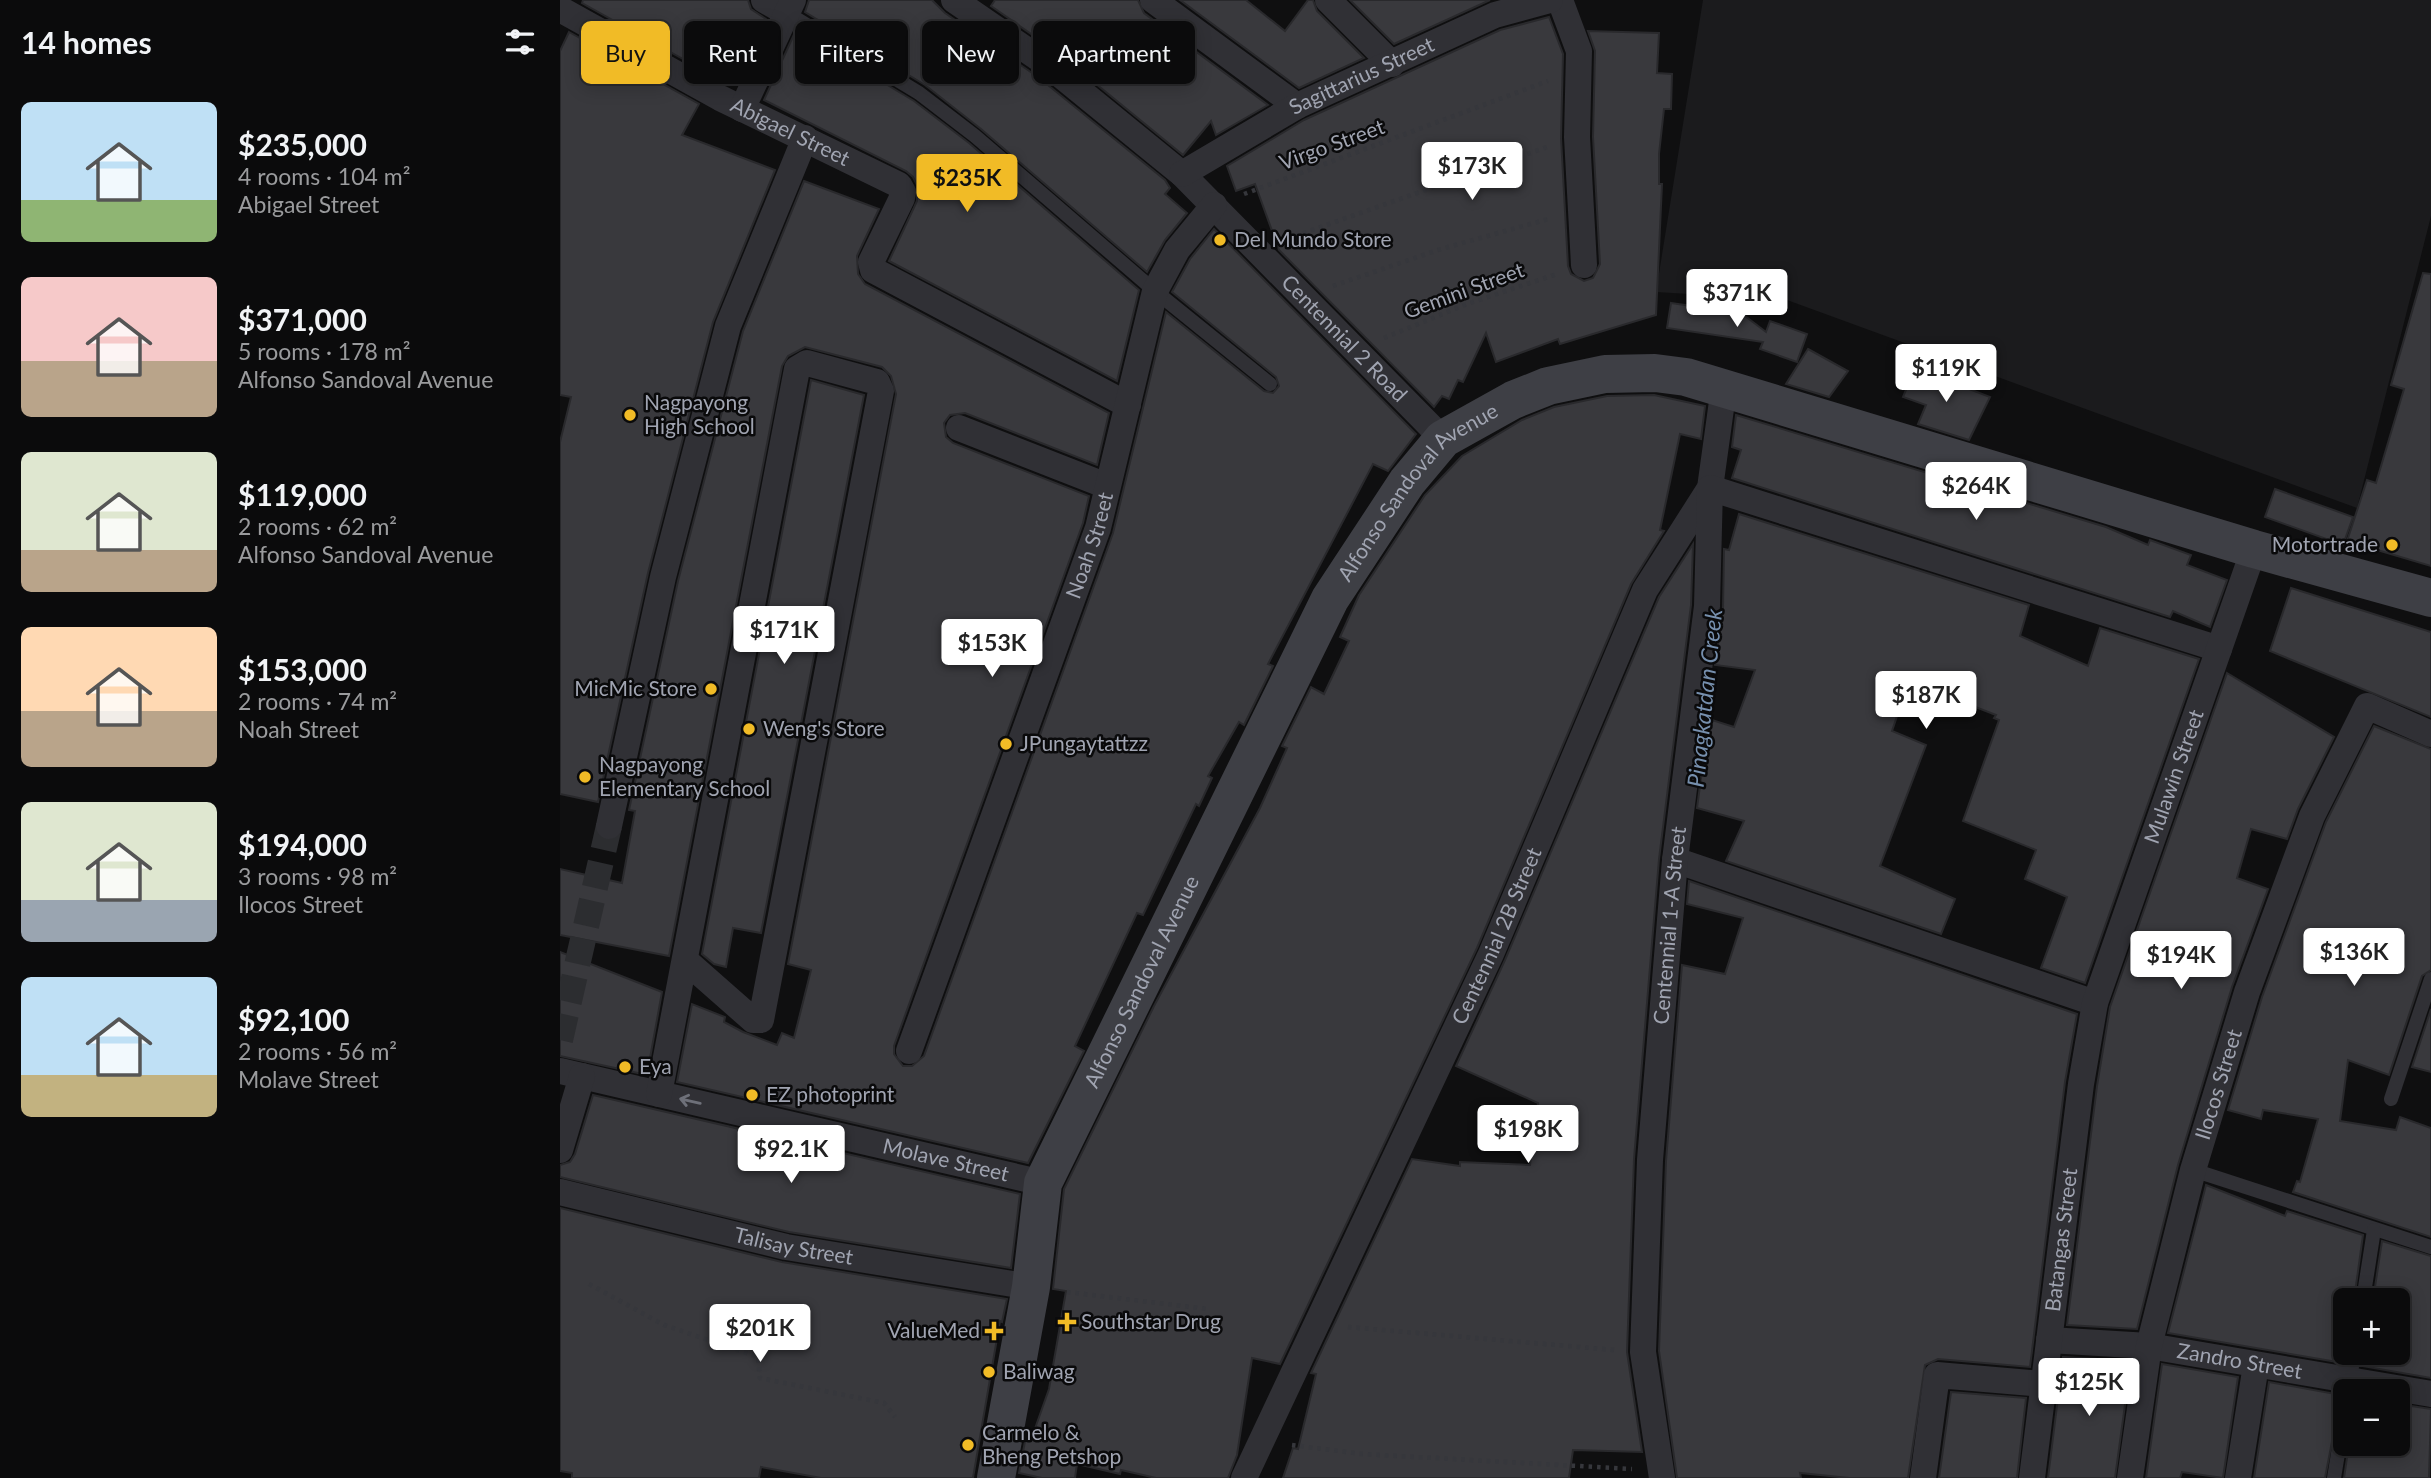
<!DOCTYPE html>
<meta charset="utf-8">
<style>
:root{--surface:#0b0b0c;--page:#19191a;--text:#f1f3f6;--muted:#9a9b9d;--line:#2b2b2d;--accent:#f1bb26}
body{margin:0;font-family:Lato,sans-serif;background:var(--page);color:var(--text);height:100vh;display:flex;flex-direction:column;font-size:26px;white-space:nowrap}
*{box-sizing:border-box;margin:0}
p{font-size:23px;color:var(--muted)}
.icon{flex:none;width:38px;height:38px;fill:none;stroke:currentColor;stroke-width:2;stroke-linecap:round;stroke-linejoin:round}
.map{position:relative;flex:1;overflow:hidden}
.details{display:flex;flex-direction:column;background:var(--surface);width:560px}
.details>*{flex:none}
.top-card{position:absolute;left:21px;top:21px;width:665px;height:63px;display:flex;gap:14px}
.tools{position:absolute;left:1773px;top:1288px;display:grid;gap:14px}
.tools a{display:grid;place-items:center;width:77px;height:77px;border-radius:10px;background:var(--surface);box-shadow:0 4px 18px #0003,0 0 0 2px var(--line);font-size:35px}
.price{position:absolute;translate:-50% -60px;padding:0 16px;border-radius:7px;background:#fff;color:#222;font-size:23px;line-height:46px;filter:drop-shadow(0 2px 4px #0008)}
.price::after{content:'';position:absolute;left:50%;top:42px;width:21px;height:16px;margin-left:-10px;background:inherit;clip-path:polygon(0 0,100% 0,50% 100%)}
.price.selected{background:var(--accent);color:#111}
ul{padding:0;list-style:none}
li{display:flex;align-items:center;gap:21px;height:175px;padding:0 21px}
li span{display:grid;place-items:center;flex:none;width:196px;height:140px;border-radius:10px;color:#555}
li>.icon{margin-inline-start:auto}
span .icon{width:84px;height:84px;fill:#fffc;stroke-width:1}
li b{font-size:30px}
h2{display:flex;justify-content:space-between;align-items:center;height:84px;padding:0 21px;font-size:30px}
.chip{padding:0 24px;border-radius:10px;background:var(--surface);box-shadow:0 4px 18px #0003,0 0 0 2px var(--line);font-size:24px;line-height:63px}
.chip.selected{background:var(--accent);color:#111}
main{display:flex;flex:1;min-height:0}
.map>svg:first-child{display:block}
.built{fill:#1b1b1d}
.building{fill:#39393d;stroke:#29292c;stroke-width:2}
.lines{fill:none;stroke-linecap:round;stroke-linejoin:round}
.minor-tunnel{stroke:#2c2d30;stroke-width:26;stroke-dasharray:26 13;stroke-linecap:butt}
.path{stroke:#36373c;stroke-width:4.5;stroke-dasharray:3.5 5;stroke-linecap:butt}
.service{stroke:#303035;stroke-width:14}
.minor{stroke:#303035;stroke-width:26}
.secondary{stroke:#3e3f45;stroke-width:38}
.oneway{stroke:#6e7079}
.poi-dot{fill:#f1bb26;stroke:#0a0a0b;stroke-width:2.5}
.labels{text-anchor:middle;stroke-width:5;stroke-linejoin:round;paint-order:stroke}
.street-label{font-size:21px;fill:#a0a4b1;stroke:#0a0a0b}
.poi-label{font-size:21px;fill:#a0a4b1;stroke:#0a0a0b;text-anchor:start}
.water-label{font-size:23px;font-style:italic;fill:#768fad;stroke:#0a0a0b}
</style>
<main>
<section class="details">
<h2>14 homes<svg class="icon" aria-label="filters" viewBox="0 0 24 24"><path d="M4 7h16M4 17h16"/><circle cx="9" cy="7" r="2"/><circle cx="15" cy="17" r="2"/></svg></h2>
<ul>
<li><span style="background:linear-gradient(#bfe0f5 70%,#8fb573 0)"><svg class="icon" aria-label="home" viewBox="0 0 24 24"><path d="M3 11l9-7 9 7M6 9v11h12V9"/></svg></span><div><b>$235,000</b><p>4 rooms · 104 m²</p><p>Abigael Street</p></div></li>
<li><span style="background:linear-gradient(#f6c9c9 60%,#b9a48a 0)"><svg class="icon" aria-label="home" viewBox="0 0 24 24"><path d="M3 11l9-7 9 7M6 9v11h12V9"/></svg></span><div><b>$371,000</b><p>5 rooms · 178 m²</p><p>Alfonso Sandoval Avenue</p></div></li>
<li><span style="background:linear-gradient(#dfe7d0 70%,#b9a48a 0)"><svg class="icon" aria-label="home" viewBox="0 0 24 24"><path d="M3 11l9-7 9 7M6 9v11h12V9"/></svg></span><div><b>$119,000</b><p>2 rooms · 62 m²</p><p>Alfonso Sandoval Avenue</p></div></li>
<li><span style="background:linear-gradient(#ffd9b3 60%,#b9a48a 0)"><svg class="icon" aria-label="home" viewBox="0 0 24 24"><path d="M3 11l9-7 9 7M6 9v11h12V9"/></svg></span><div><b>$153,000</b><p>2 rooms · 74 m²</p><p>Noah Street</p></div></li>
<li><span style="background:linear-gradient(#dfe7d0 70%,#9aa5b1 0)"><svg class="icon" aria-label="home" viewBox="0 0 24 24"><path d="M3 11l9-7 9 7M6 9v11h12V9"/></svg></span><div><b>$194,000</b><p>3 rooms · 98 m²</p><p>Ilocos Street</p></div></li>
<li><span style="background:linear-gradient(#bfe0f5 70%,#c2b280 0)"><svg class="icon" aria-label="home" viewBox="0 0 24 24"><path d="M3 11l9-7 9 7M6 9v11h12V9"/></svg></span><div><b>$92,100</b><p>2 rooms · 56 m²</p><p>Molave Street</p></div></li>
</ul>
</section>
<div class="map">
<svg width="1871" height="1478" viewBox="0 0 1871 1478">
<rect width="100%" height="100%" fill="#0f0f10"/>
<path class="built" d="M1143 0H1871V216L1797 508 1227 300 1096 292Z"/>
<g class="building">
<path d="M23 0H188L191 9 206 19 176 84 170 81 168 84 22 3Z"/>
<path d="M249 0H372L385 13 478 77 605 180 610 188 605 194 627 213 605 240 587 272 421 129 365 85 245 12Z"/>
<path d="M435 0H578L584 13 708 105 656 135 651 121 623 155 497 52 431 6Z"/>
<path d="M620 0H686L725 31 748 0H753L757 11 804 58 739 88Z"/>
<path d="M790 0H930L834 44Z"/>
<path d="M989 17 1003 54 1001 138 1008 266 1011 274 1024 281 1033 278 1040 264 1033 137 1035 51 1028 31 1099 33 1097 73 1112 74 1111 109H1104L1099 154V184H1102L1096 315 1000 344 998 339 936 362 926 333 903 382 898 380 889 399 882 396 874 407 719 250 695 184 676 191 667 166 744 120 940 30Z"/>
<path d="M236 30 354 101 409 143 579 290 557 381 329 261 357 201V185L353 177 346 171 204 100Z"/>
<path d="M9 32 139 104 122 135 215 170 153 322 88 573 38 802 0 794V442L11 397 0 395V51Z"/>
<path d="M244 181 319 209 297 256 298 274 305 284 549 413 537 465 405 413 390 415 384 423 386 437 393 443 529 496 523 523 334 1046V1054L343 1066H352L364 1056 553 533 606 312 704 391 713 393 719 386 716 377 612 292 630 259 654 229 856 434 828 471 813 464 708 664 713 666 684 725 679 722 648 776 652 778 639 806 636 804 583 915 577 913 515 1046 524 1051 468 1163 117 1082 132 1004 165 1017 164 1022 183 1032 217 1045 222 1033 234 1038 251 970 228 964 336 394 331 376 322 367 245 347 228 356 222 366 109 956 0 935V869L62 883 75 811 69 810 118 581 183 331Z"/>
<path d="M1863 273 1871 274V566L1787 541 1807 480 1816 483 1844 389 1831 385Z"/>
<path d="M1111 303 1181 313 1206 332 1210 321 1247 334 1237 362 1200 349 1203 342 1107 328Z"/>
<path d="M1248 349 1288 371 1269 397 1226 384Z"/>
<path d="M1355 368 1430 397 1409 440 1358 424 1366 405 1343 397Z"/>
<path d="M251 380 304 395 201 933 173 928 166 967 154 964 142 954Z"/>
<path d="M1094 395 1145 406 1141 439 1120 434 1100 530 1104 531 1071 584 917 948 720 1364 692 1358 677 1455 668 1478H596L561 1470 560 1474 517 1464 515 1478H482L459 1473 466 1436 472 1437 489 1389 506 1291 493 1289 504 1189 594 1006 700 808 727 748 722 746 751 687 764 694 789 641 780 637 799 595 865 495 902 456 962 420 994 407 1047 396Z"/>
<path d="M1176 415 1546 527 1588 545 1590 540 1631 555 1627 565 1667 580 1650 627 1613 611 1610 617 1172 478 1181 450 1172 447Z"/>
<path d="M1715 489 1793 517 1783 545 1705 517Z"/>
<path d="M1179 514 1469 605 1460 636 1528 666 1540 628 1639 659 1525 983 1481 968 1507 897 1465 879 1476 850 1403 821 1439 720 1434 718 1436 715 1349 681 1332 731 1366 745 1320 866 1395 899 1381 934 1166 861 1184 821 1137 808 1149 719 1174 727 1195 670 1155 665 1163 608 1164 549 1169 550Z"/>
<path d="M1133 544 1131 605 1099 859 1074 1159 1067 1352 1082 1452 1013 1450 1009 1478H723L733 1448 738 1449 756 1374 751 1373 852 1159 900 1166V1162L970 1165 978 1103 896 1066 945 960 1099 597Z"/>
<path d="M1731 588 1871 632V717L1710 651Z"/>
<path d="M1667 673 1774 737 1738 809 1727 839 1691 829 1677 878 1708 889 1672 987 1618 1165 1577 1329 1507 1325 1537 1086 1550 1007Z"/>
<path d="M1814 726 1871 749V970L1862 976 1829 1075 1788 1060 1780 1121 1836 1130 1840 1117 1871 1128V1237L1733 1192 1737 1181 1740 1182 1758 1119 1703 1110 1701 1119 1668 1110 1702 997 1766 822Z"/>
<path d="M1129 881 1517 1014 1505 1082 1470 1367 1378 1359 1365 1365 1348 1478H1289L1240 1473 1241 1478H1117L1099 1351 1106 1161 1122 965 1165 974 1183 918 1127 904Z"/>
<path d="M0 952 102 992 87 1075 0 1056Z"/>
<path d="M1871 1009V1072L1852 1067Z"/>
<path d="M33 1095 460 1194 451 1268 229 1232 0 1177V1165L10 1162 15 1154Z"/>
<path d="M1646 1185 1725 1216 1727 1211 1803 1235 1794 1300H1785L1783 1363 1608 1333Z"/>
<path d="M0 1208 222 1262 447 1299 442 1322 440 1321 413 1478H261L201 1467 199 1478H12V1473L0 1471Z"/>
<path d="M1822 1241 1871 1256V1378L1802 1366 1803 1353H1838V1300H1813Z"/>
<path d="M1503 1357 1571 1361 1555 1478H1488Z"/>
<path d="M1602 1364 1678 1377 1663 1478 1622 1472 1620 1478H1586Z"/>
<path d="M1709 1382 1781 1395 1765 1478H1694Z"/>
<path d="M1391 1392 1466 1398 1457 1478H1379Z"/>
<path d="M1838 1404 1871 1409 1869 1478H1784L1789 1444H1838Z"/>
</g>
<g class="lines">
<path class="minor-tunnel" d="M0 1040 49 826"/>
<g class="path">
<path d="M684 194 988 81"/>
<path d="M727 239 987 147"/>
<path d="M773 286 881 249 992 218"/>
<path d="M824 338 907 304 997 274"/>
<path d="M29 1284 104 1325 198 1357 200 1378 324 1403 335 1417"/>
<path d="M507 1292 648 1309"/>
<path d="M788 1327 1054 1350"/>
<path d="M732 1445 802 1454 1072 1469"/>
</g>
<g class="service">
<path d="M227 13 359 93 415 136 595 291 710 384"/>
<path d="M1831 1099 1871 979"/>
<path d="M1633 1170 1871 1247"/>
<path d="M1803 1300 1814 1230"/>
<path d="M1789 1386 1794 1353"/>
<path d="M1774 1478 1785 1411"/>
</g>
<g class="minor">
<path d="M204 0 227 13"/>
<path id="s1" d="M394 0 487 64 622 174 883 439"/>
<path d="M593 0 737 106"/>
<path d="M768 0 832 64"/>
<path d="M1000 0 1019 51 1017 137 1024 265"/>
<path id="s2" d="M0 9 160 98 339 185 343 192 342 198 311 262 313 270 568 405"/>
<path d="M182 109 233 0"/>
<path id="s3" d="M622 174 737 106 935 15 990 0"/>
<path d="M399 428 547 486"/>
<path d="M49 826 103 577 168 326 245 138"/>
<path d="M1115 860 1535 1003"/>
<path id="s4" d="M349 1051 538 528 595 291 617 250 654 205"/>
<path id="s5" d="M0 1071 483 1183"/>
<path d="M99 1094 237 369 247 363 317 382 321 391 201 1020H193L126 961"/>
<path d="M0 1150 22 1076"/>
<path id="s6" d="M0 1192 226 1247 471 1287"/>
<path id="s7" d="M1489 1340 1589 1346 1871 1394"/>
<path id="s8" d="M684 1478 931 954 1085 590 1150 488 1164 387"/>
<path id="s9" d="M1102 1478 1083 1352 1090 1160 1115 860 1147 606 1150 488 1659 649"/>
<path d="M1363 1478 1377 1375 1483 1384"/>
<path id="s10" d="M1472 1478 1521 1084 1535 1003 1694 549"/>
<path id="s11" d="M1570 1478 1589 1346 1633 1170 1687 992 1752 816 1807 706 1871 734"/>
<path d="M1678 1478 1696 1365"/>
</g>
<path class="secondary" id="s12" d="M436 1478 471 1287 483 1183 770 599 847 482 883 439 953 400 988 386 1045 374 1095 373 1126 377 1694 549 1871 598"/>
</g>
<defs><path id="oneway-shaft" d="M-6 0H5M1.5-3L5.5 0L1.5 3" fill="none" stroke-width="1.6" stroke-linecap="round" stroke-linejoin="round" transform="scale(1.75)"/></defs>
<use class="oneway" href="#oneway-shaft" transform="translate(130 1101) rotate(-167)"/>
<g class="poi-dot">
<circle cx="660" cy="240" r="7"/>
<circle cx="70" cy="415" r="7"/>
<circle cx="1832" cy="545" r="7"/>
<circle cx="151" cy="689" r="7"/>
<circle cx="189" cy="729" r="7"/>
<circle cx="446" cy="744" r="7"/>
<circle cx="25" cy="777" r="7"/>
<circle cx="65" cy="1067" r="7"/>
<circle cx="192" cy="1095" r="7"/>
<path d="M503.5 1311.5h7v7h7v7h-7v7h-7v-7h-7v-7h7z"/>
<path d="M430.5 1320.5h7v7h7v7h-7v7h-7v-7h-7v-7h7z"/>
<circle cx="429" cy="1372" r="7"/>
<circle cx="408" cy="1445" r="7"/>
</g>
<g class="labels">
<g class="street-label">
<text dy="7" stroke="none"><textPath href="#s3" startOffset="205">Sagittarius Street</textPath></text>
<text dy="7" stroke="none"><textPath href="#s2" startOffset="261">Abigael Street</textPath></text>
<text transform="translate(772 145) rotate(-20)" y="7">Virgo Street</text>
<text transform="translate(904 291) rotate(-20)" y="7">Gemini Street</text>
<text dy="7" stroke="none"><textPath href="#s1" startOffset="518">Centennial 2 Road</textPath></text>
<text dy="7" stroke="none"><textPath href="#s12" startOffset="1090">Alfonso Sandoval Avenue</textPath></text>
<text dy="7" stroke="none"><textPath href="#s4" startOffset="537">Noah Street</textPath></text>
<text dy="7" stroke="none"><textPath href="#s10" startOffset="719">Mulawin Street</textPath></text>
<text dy="7" stroke="none"><textPath href="#s9" startOffset="555">Centennial 1-A Street</textPath></text>
<text dy="7" stroke="none"><textPath href="#s8" startOffset="598">Centennial 2B Street</textPath></text>
<text dy="7" stroke="none"><textPath href="#s12" startOffset="523">Alfonso Sandoval Avenue</textPath></text>
<text dy="7" stroke="none"><textPath href="#s11" startOffset="404">Ilocos Street</textPath></text>
<text dy="7" stroke="none"><textPath href="#s5" startOffset="396">Molave Street</textPath></text>
<text dy="7" stroke="none"><textPath href="#s10" startOffset="240">Batangas Street</textPath></text>
<text dy="7" stroke="none"><textPath href="#s6" startOffset="240">Talisay Street</textPath></text>
<text dy="7" stroke="none"><textPath href="#s7" startOffset="192">Zandro Street</textPath></text>
</g>
<g class="poi-label">
<text x="674" y="247">Del Mundo Store</text>
<text x="84" y="410">Nagpayong<tspan x="84" dy="24">High School</tspan></text>
<text x="1818" y="552" text-anchor="end">Motortrade</text>
<text x="137" y="696" text-anchor="end">MicMic Store</text>
<text x="203" y="736">Weng's Store</text>
<text x="460" y="751">JPungaytattzz</text>
<text x="39" y="772">Nagpayong<tspan x="39" dy="24">Elementary School</tspan></text>
<text x="79" y="1074">Eya</text>
<text x="206" y="1102">EZ photoprint</text>
<text x="521" y="1329">Southstar Drug</text>
<text x="420" y="1338" text-anchor="end">ValueMed</text>
<text x="443" y="1379">Baliwag</text>
<text x="422" y="1440">Carmelo &amp;<tspan x="422" dy="24">Bheng Petshop</tspan></text>
</g>
<g class="water-label">
<text transform="translate(1145 698) rotate(-84)" y="8">Pinagkatdan Creek</text>
</g>
</g>
</svg>
<div class="tools">
<a>+</a>
<a>−</a>
</div>
<b class="price" style="left:912px;top:202px">$173K</b>
<b class="price selected" style="left:407px;top:214px">$235K</b>
<b class="price" style="left:1177px;top:329px">$371K</b>
<b class="price" style="left:1386px;top:404px">$119K</b>
<b class="price" style="left:1416px;top:522px">$264K</b>
<b class="price" style="left:224px;top:666px">$171K</b>
<b class="price" style="left:432px;top:679px">$153K</b>
<b class="price" style="left:1366px;top:731px">$187K</b>
<b class="price" style="left:1794px;top:988px">$136K</b>
<b class="price" style="left:1621px;top:991px">$194K</b>
<b class="price" style="left:968px;top:1165px">$198K</b>
<b class="price" style="left:231px;top:1185px">$92.1K</b>
<b class="price" style="left:200px;top:1364px">$201K</b>
<b class="price" style="left:1529px;top:1418px">$125K</b>
<div class="top-card">
<a class="chip selected">Buy</a>
<a class="chip">Rent</a>
<a class="chip">Filters</a>
<a class="chip">New</a>
<a class="chip">Apartment</a>
</div>
</div>
</main>
